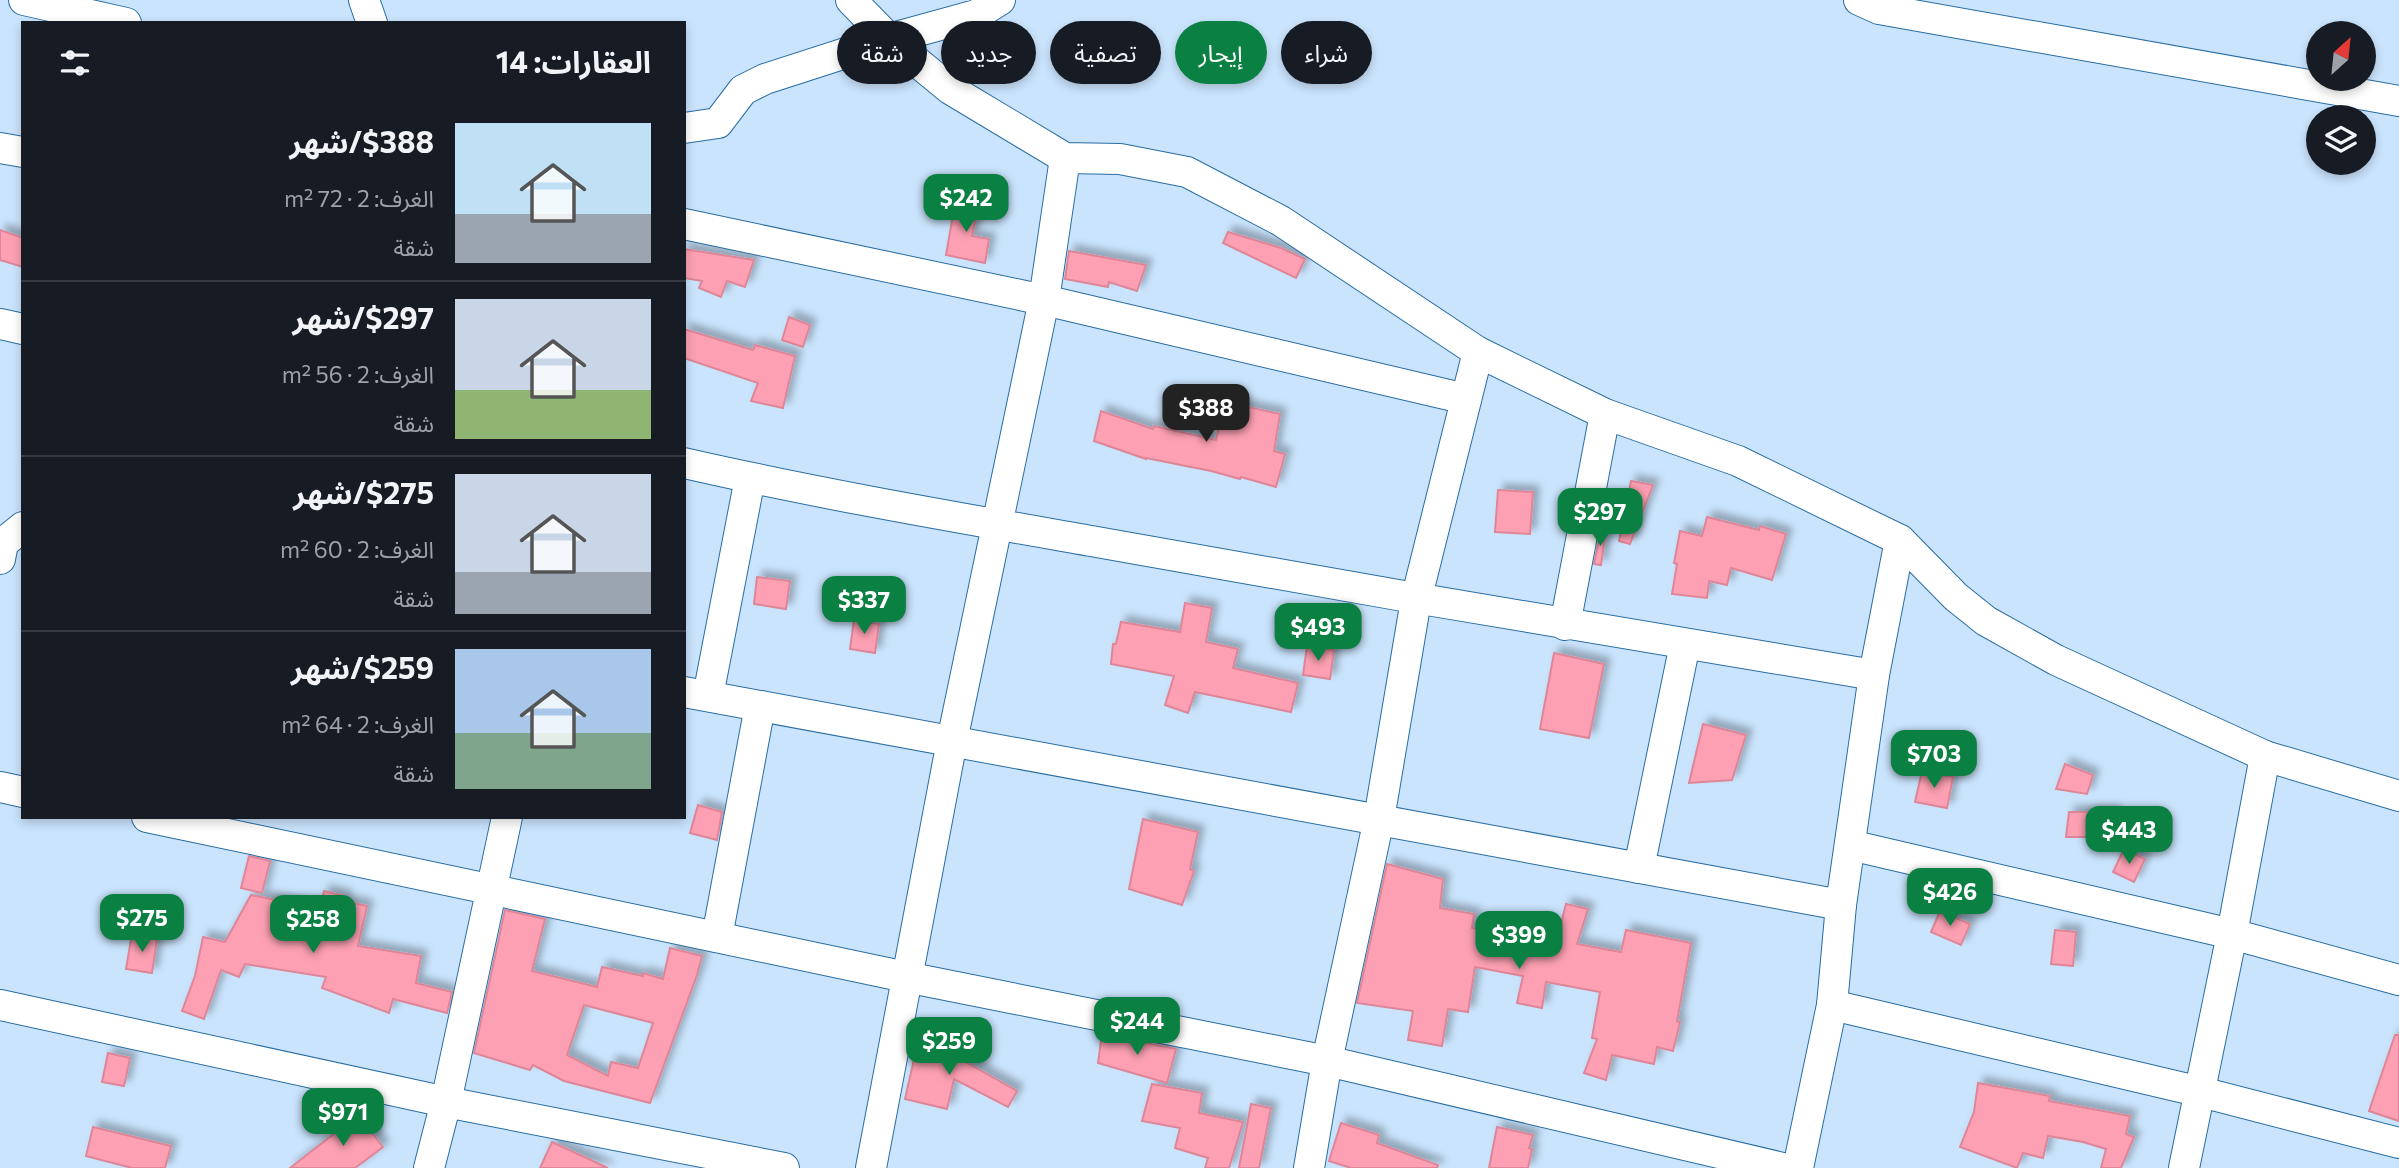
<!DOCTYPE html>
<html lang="ar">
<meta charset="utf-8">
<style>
:root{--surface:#171b24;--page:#20242c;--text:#f1f3f6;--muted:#9ea1a6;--line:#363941;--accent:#0b8043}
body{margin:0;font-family:Commissioner,"Noto Sans Arabic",sans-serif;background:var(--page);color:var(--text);direction:rtl;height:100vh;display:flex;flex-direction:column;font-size:26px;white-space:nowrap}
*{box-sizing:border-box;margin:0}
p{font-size:23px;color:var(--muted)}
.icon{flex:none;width:38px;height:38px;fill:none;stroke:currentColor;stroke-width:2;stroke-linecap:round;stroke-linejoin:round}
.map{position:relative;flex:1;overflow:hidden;direction:ltr}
.details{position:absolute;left:21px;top:21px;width:665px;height:798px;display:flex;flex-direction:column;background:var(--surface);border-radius:0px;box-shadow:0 4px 10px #0003;direction:rtl}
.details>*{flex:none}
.top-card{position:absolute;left:707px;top:21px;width:665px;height:63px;direction:rtl;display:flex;gap:14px}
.needle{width:46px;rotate:27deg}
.fabs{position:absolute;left:2306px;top:21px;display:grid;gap:14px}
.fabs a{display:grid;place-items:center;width:70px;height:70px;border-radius:50%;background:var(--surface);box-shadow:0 4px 10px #0003;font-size:35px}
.price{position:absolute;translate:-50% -60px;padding:0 16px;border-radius:14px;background:var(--accent);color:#fff;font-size:23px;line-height:46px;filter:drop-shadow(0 2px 4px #0008)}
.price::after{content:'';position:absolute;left:50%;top:42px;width:21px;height:16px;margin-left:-10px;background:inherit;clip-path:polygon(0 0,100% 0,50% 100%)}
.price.on{background:#222;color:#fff}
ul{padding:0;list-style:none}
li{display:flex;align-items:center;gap:21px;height:175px;padding:0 35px}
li+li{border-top:2px solid var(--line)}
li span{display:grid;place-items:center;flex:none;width:196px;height:140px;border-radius:0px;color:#555}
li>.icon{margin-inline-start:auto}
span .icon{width:84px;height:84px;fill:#fffc;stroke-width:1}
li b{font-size:30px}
h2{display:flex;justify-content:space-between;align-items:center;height:84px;padding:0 35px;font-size:30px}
.tag{padding:0 24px;border-radius:32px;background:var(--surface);box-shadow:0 4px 10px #0003;font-size:24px;line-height:63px}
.tag.on{background:var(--accent);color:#fff}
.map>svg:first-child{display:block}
.building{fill:#fda0b3;stroke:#de8698;stroke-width:2;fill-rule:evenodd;filter:url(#shadow)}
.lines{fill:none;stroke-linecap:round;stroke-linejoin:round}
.minor-casing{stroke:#296da3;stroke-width:32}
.minor{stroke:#fff;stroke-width:30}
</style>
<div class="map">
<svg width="2399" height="1168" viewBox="0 0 2399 1168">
<defs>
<filter id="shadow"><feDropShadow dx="6" dy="-6" stdDeviation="3.5" flood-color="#0004"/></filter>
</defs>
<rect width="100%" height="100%" fill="#cae4fd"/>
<g class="building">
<path d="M956 198 979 204 972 236 989 239 985 263 946 255Z"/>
<path d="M0 230 23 238V267L0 260Z"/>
<path d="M1228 232 1281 248 1305 259 1296 278 1223 243Z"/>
<path d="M684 249 754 260 745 287 727 281 721 297 699 288 702 281 684 278Z"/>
<path d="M1069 251 1146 265 1137 291 1109 282 1108 287 1065 279Z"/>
<path d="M789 317 810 325 803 347 782 340Z"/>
<path d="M684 329 753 350 755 345 795 356 783 408 751 401 758 383 684 358Z"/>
<path d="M1225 402 1280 414 1274 451 1285 454 1276 487 1241 477 1240 479 1211 471 1146 458V459L1094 441 1101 411 1153 429 1154 426 1216 440Z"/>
<path d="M1631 481 1653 485 1630 544 1619 541Z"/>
<path d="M1498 490 1533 492 1530 534 1495 532Z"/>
<path d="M1707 517 1759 530 1760 526 1786 534 1772 580 1731 568 1727 585 1709 581 1707 598 1672 594 1677 564 1674 563 1680 531 1702 536Z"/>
<path d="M1601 530 1606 531 1601 565 1594 564Z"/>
<path d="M757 577 790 581 786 609 754 604Z"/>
<path d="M1185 603 1212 608 1206 642 1238 649 1233 668 1298 683 1291 712 1195 692 1188 713 1165 705 1174 676 1111 664 1113 644H1116L1121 622 1180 632Z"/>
<path d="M854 620 879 624 875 653 850 649Z"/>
<path d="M1307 646 1334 650 1330 679 1303 675Z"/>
<path d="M1554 653 1604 664 1589 738 1540 729Z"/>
<path d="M1703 724 1746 735 1732 780 1689 783Z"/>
<path d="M2065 764 2093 775 2087 794 2056 789Z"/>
<path d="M1922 771 1953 777 1947 808 1915 802Z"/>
<path d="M698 805 722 812 717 840 690 833Z"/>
<path d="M2069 812H2114V837H2066Z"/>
<path d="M1143 819 1198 832 1190 869 1194 871 1182 905 1129 889Z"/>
<path d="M2124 849 2145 859 2134 882 2113 872Z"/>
<path d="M249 856 270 861 262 893 241 888Z"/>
<path d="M1387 864 1443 879 1440 908 1474 914 1472 928 1556 943 1566 904 1588 909 1577 944 1621 952 1626 930 1691 943 1677 1021 1680 1022 1673 1051 1657 1047 1654 1064 1612 1055 1606 1080 1584 1073 1597 1039 1592 1038 1600 992 1546 982 1542 1008 1517 1003 1523 976 1475 967 1468 1012 1448 1009 1442 1046 1408 1040 1413 1011 1357 1003Z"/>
<path d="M324 891 345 896 344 901 367 906 358 946 421 956 416 983 452 992 447 1013 393 999 389 1013 322 988 326 977 245 964 239 977 221 970 204 1019 182 1011 195 976 203 937 225 942 251 895 320 909Z"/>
<path d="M505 910 545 919 532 971 597 987 602 967 643 976V973L663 979 670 948 702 956 697 975 650 1103 564 1081 533 1065 530 1070 474 1053ZM584 1005 653 1023 638 1068 611 1062 608 1076 567 1055Z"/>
<path d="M1940 911 1970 924 1961 945 1931 932Z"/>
<path d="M2055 930 2076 932 2073 966 2051 964Z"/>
<path d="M132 934 157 939 152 973 126 969Z"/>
<path d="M1102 1034 1176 1049 1167 1083 1098 1063Z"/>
<path d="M2395 1035H2399V1121L2369 1111Z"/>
<path d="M919 1037 952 1048 950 1053 1017 1091 1008 1107 954 1079 947 1109 905 1099Z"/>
<path d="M108 1053 130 1058 124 1086 102 1082Z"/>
<path d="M1978 1083 2050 1096 2049 1101 2130 1116 2126 1134 2134 1137 2121 1168H2101L2106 1149 2083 1142 2048 1136 2043 1158 2023 1153 2017 1168 1960 1147 1974 1112Z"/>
<path d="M1152 1084 1202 1093 1199 1113 1243 1122 1229 1168H1205L1208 1158 1175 1148 1180 1128 1142 1121Z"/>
<path d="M1251 1104 1271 1108 1259 1168H1239Z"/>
<path d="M358 1115 383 1147 355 1168H290Z"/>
<path d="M1341 1123 1379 1135 1377 1143 1438 1165 1437 1168H1351L1329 1161Z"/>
<path d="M93 1127 171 1146 165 1168H132L86 1156Z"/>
<path d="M1497 1127 1533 1135 1529 1148 1532 1149 1528 1168H1489Z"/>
<path d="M552 1142 608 1168H540Z"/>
</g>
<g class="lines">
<defs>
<g id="minor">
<path d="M24 0 126 23"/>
<path d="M364 0 372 23"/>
<path d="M851 0 889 39 950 89 1065 158 1120 159 1187 172 1281 221 1478 352 1605 414 1738 461 1900 540 1956 597 1986 621 2056 660 2265 756 2399 796"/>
<path d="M1859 0 1879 9 2399 101"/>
<path d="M684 128 718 123 743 90 765 79 889 39 976 15 1000 0"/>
<path d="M0 148 23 152"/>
<path d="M684 224 1044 300 1466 399"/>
<path d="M0 324 23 329"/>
<path d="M684 463C824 495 966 519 1108 544 1363 590 1618 633 1874 675"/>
<path d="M0 559 3 543 23 527"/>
<path d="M1565 625 1605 414"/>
<path d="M684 692 1841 905"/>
<path d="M708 696 750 478"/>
<path d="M0 787 23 792"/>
<path d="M147 817 906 977 1327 1061 1783 1168"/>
<path d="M1850 845 2232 934 2399 980"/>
<path d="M1639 868 1685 644"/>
<path d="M717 937 760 706"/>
<path d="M0 1005 446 1102 784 1168"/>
<path d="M1832 1005 2201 1092 2399 1143"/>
<path d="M429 1168 446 1102 507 817"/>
<path d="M871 1168 952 741 1044 300 1065 158"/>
<path d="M1309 1168 1327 1061 1379 819 1416 600 1478 352"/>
<path d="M1798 1168 1832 1005 1841 905 1874 675 1900 540"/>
<path d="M2184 1168 2232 934 2265 756"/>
</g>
</defs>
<use href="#minor" class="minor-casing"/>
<use href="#minor" class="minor"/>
</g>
</svg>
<div class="fabs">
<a><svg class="needle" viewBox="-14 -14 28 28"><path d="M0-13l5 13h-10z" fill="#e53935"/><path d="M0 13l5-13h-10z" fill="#9ea1a6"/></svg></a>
<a><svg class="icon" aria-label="layers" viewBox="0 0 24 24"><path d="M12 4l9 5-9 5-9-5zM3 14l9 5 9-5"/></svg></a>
</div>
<b class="price" style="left:966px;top:234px">$242</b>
<b class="price on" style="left:1206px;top:444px">$388</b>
<b class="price" style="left:1600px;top:548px">$297</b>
<b class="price" style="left:864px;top:636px">$337</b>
<b class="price" style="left:1318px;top:663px">$493</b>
<b class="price" style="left:1934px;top:790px">$703</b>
<b class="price" style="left:2129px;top:866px">$443</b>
<b class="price" style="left:1950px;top:928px">$426</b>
<b class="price" style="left:142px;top:954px">$275</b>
<b class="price" style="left:313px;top:955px">$258</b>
<b class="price" style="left:1519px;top:971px">$399</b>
<b class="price" style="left:1137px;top:1057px">$244</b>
<b class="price" style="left:949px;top:1077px">$259</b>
<b class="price" style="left:343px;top:1148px">$971</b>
<div class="top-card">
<a class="tag">شراء</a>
<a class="tag on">إيجار</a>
<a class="tag">تصفية</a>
<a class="tag">جديد</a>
<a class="tag">شقة</a>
</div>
<section class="details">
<h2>العقارات: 14<svg class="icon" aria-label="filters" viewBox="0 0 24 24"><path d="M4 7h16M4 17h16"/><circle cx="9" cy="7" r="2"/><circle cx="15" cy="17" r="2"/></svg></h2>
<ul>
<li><span style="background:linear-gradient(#bfe0f5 65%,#9aa5b1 0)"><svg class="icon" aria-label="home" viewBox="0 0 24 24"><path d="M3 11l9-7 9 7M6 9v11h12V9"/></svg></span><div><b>$388/شهر</b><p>الغرف: 2 · 72 m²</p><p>شقة</p></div></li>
<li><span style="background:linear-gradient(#c9d6e8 65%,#8fb573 0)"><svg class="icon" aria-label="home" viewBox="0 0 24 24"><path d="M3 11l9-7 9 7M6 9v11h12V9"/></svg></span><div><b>$297/شهر</b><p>الغرف: 2 · 56 m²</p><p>شقة</p></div></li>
<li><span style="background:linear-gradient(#c9d6e8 70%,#9aa5b1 0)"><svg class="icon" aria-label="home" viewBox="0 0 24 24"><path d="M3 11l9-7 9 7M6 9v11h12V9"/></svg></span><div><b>$275/شهر</b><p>الغرف: 2 · 60 m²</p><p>شقة</p></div></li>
<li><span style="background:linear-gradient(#a9c7e8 60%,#7fa58c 0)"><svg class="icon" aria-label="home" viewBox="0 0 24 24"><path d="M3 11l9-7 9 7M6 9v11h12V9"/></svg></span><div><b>$259/شهر</b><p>الغرف: 2 · 64 m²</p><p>شقة</p></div></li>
</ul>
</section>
</div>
